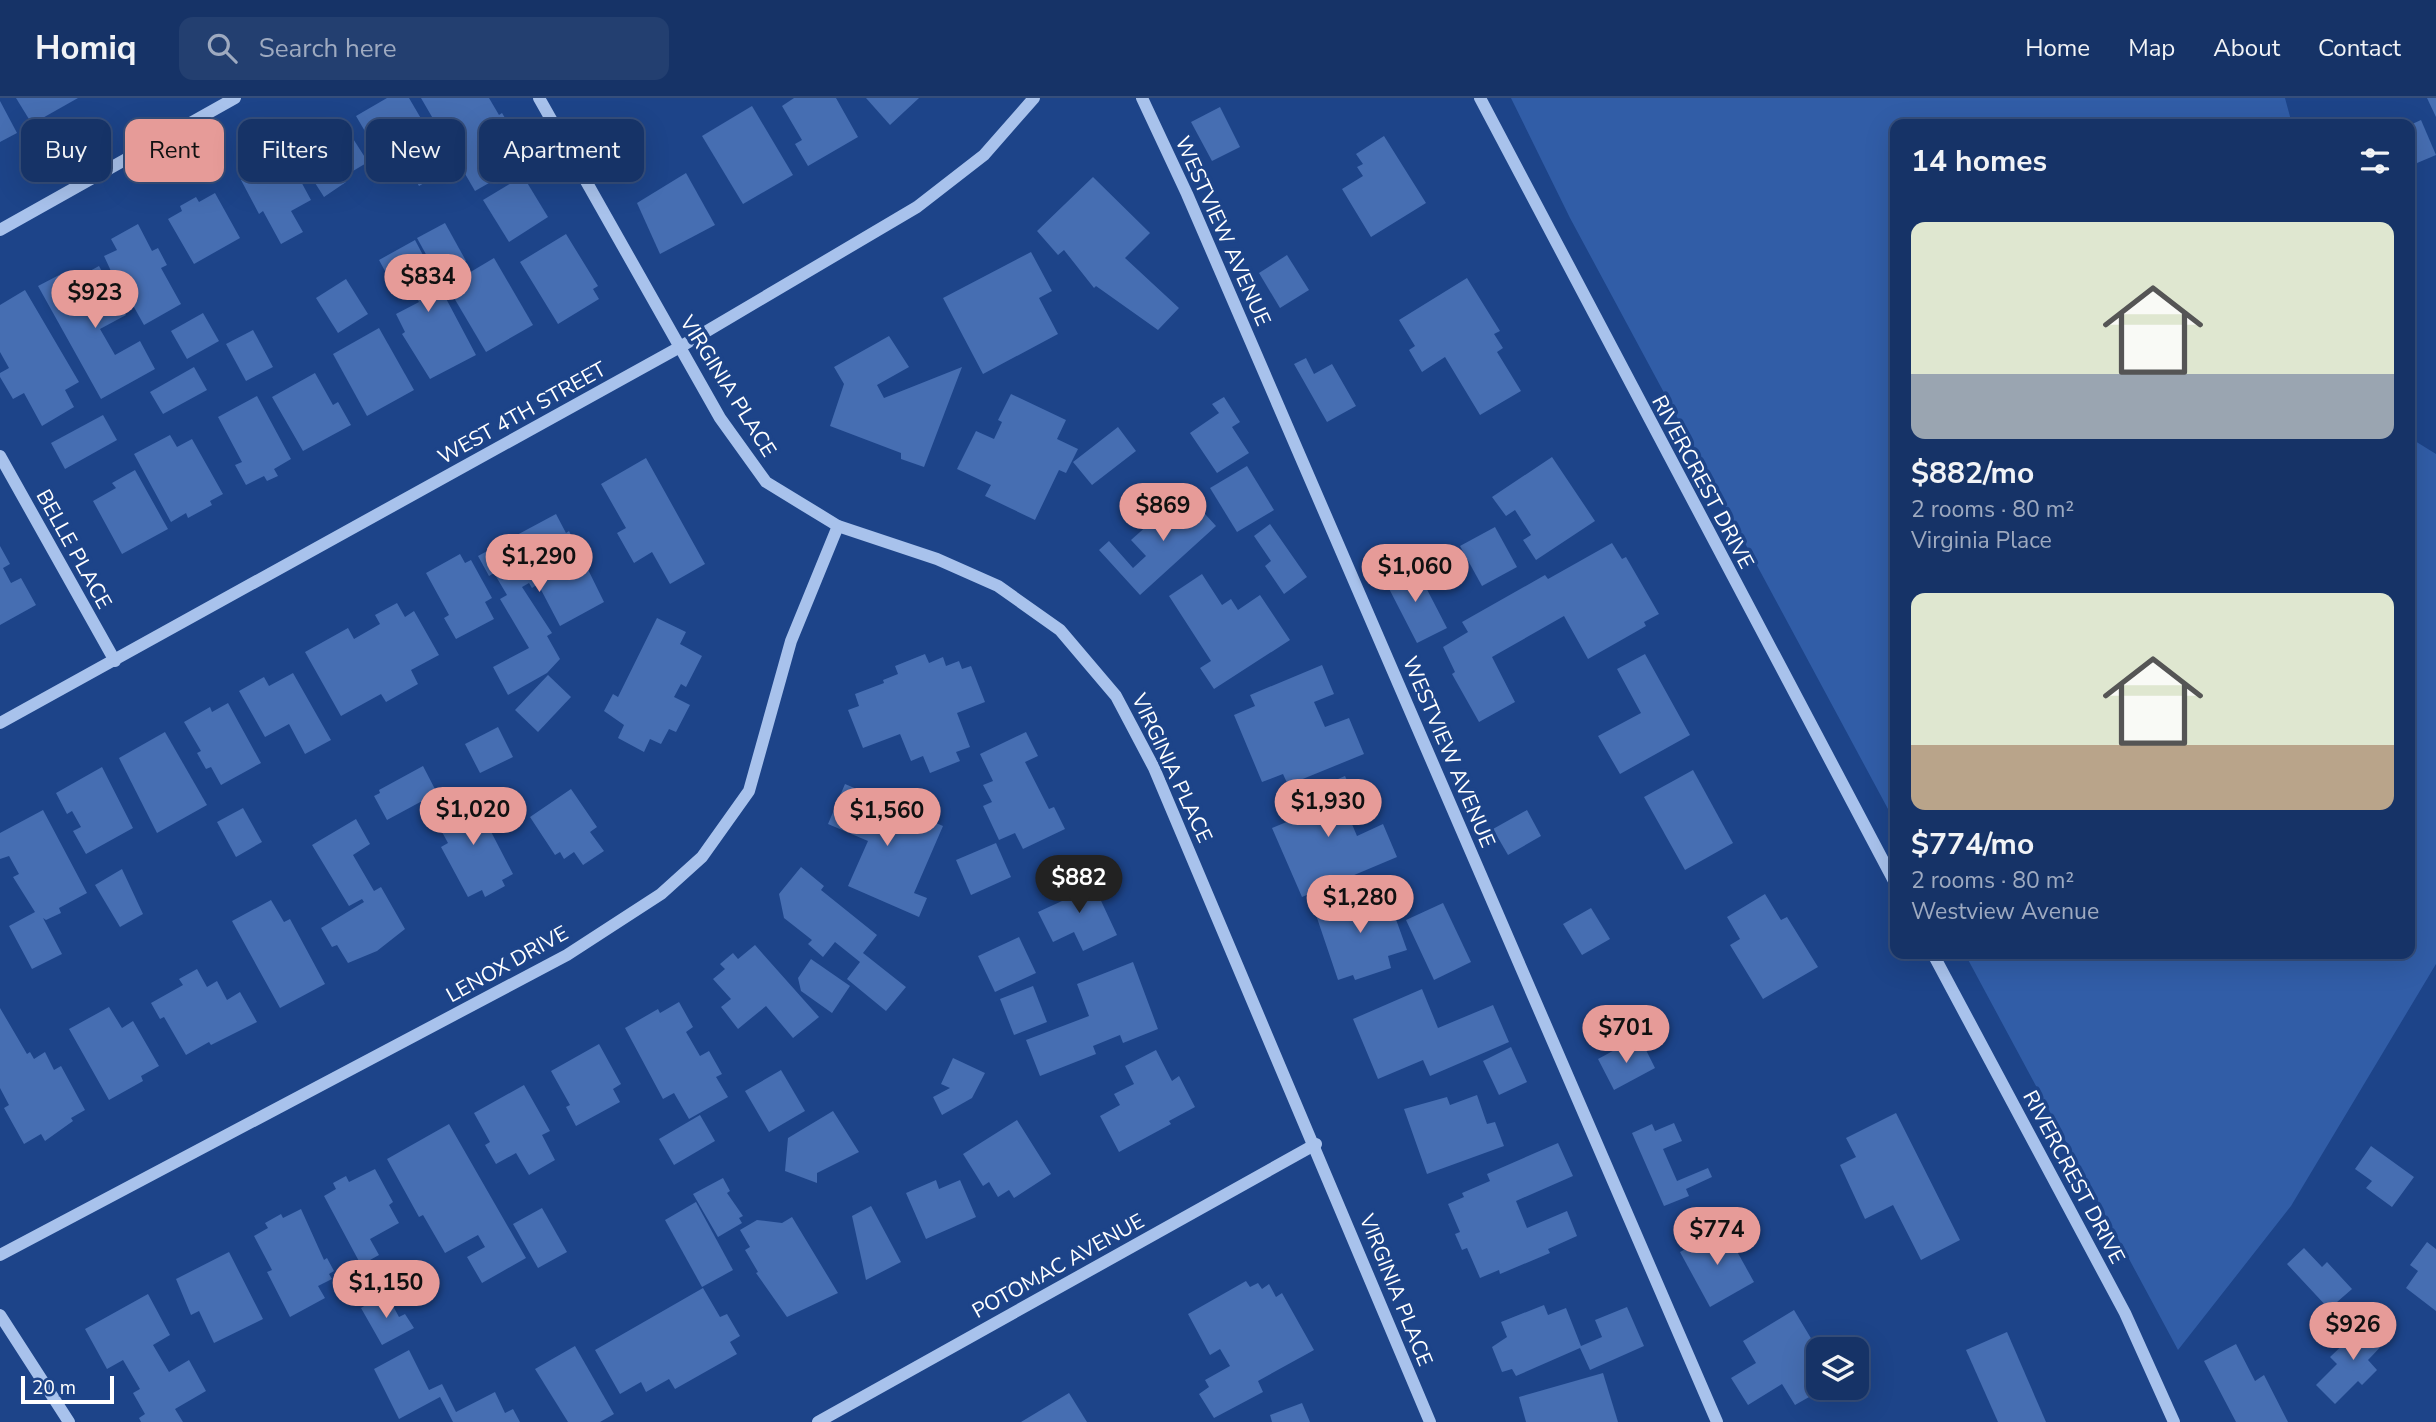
<!DOCTYPE html>
<meta charset="utf-8">
<style>
:root{--surface:#163367;--page:#233f70;--text:#f1f3f6;--muted:#9eaac0;--line:#354e7b;--accent:#e69b98}
body{margin:0;font-family:"Nunito Sans",sans-serif;background:var(--page);color:var(--text);height:100vh;display:flex;flex-direction:column;font-size:26px;white-space:nowrap}
*{box-sizing:border-box;margin:0}
p{font-size:23px;color:var(--muted)}
.icon{flex:none;width:38px;height:38px;fill:none;stroke:currentColor;stroke-width:2;stroke-linecap:round;stroke-linejoin:round}
.map{position:relative;flex:1;overflow:hidden}
.drawer{position:absolute;left:1890px;top:21px;width:525px;height:840px;display:flex;flex-direction:column;background:var(--surface);border-radius:14px;box-shadow:0 7px 28px #0002,0 0 0 2px var(--line)}
.drawer>*{flex:none}
.guide{position:absolute;left:21px;top:21px;width:665px;height:63px;display:flex;gap:14px}
.tools{position:absolute;left:1806px;top:1239px;display:grid;gap:14px}
.tools a{display:grid;place-items:center;width:63px;height:63px;border-radius:14px;background:var(--surface);box-shadow:0 7px 28px #0002,0 0 0 2px var(--line);font-size:35px}
.scale{position:absolute;left:21px;bottom:18px;width:93px;box-sizing:border-box;padding-left:7px;border:4px solid #fff;border-top:0;font-size:19px;line-height:24px;white-space:nowrap;color:#fff;-webkit-text-stroke:5px #1d4489;paint-order:stroke}
.price{position:absolute;translate:-50% -60px;padding:0 16px;border-radius:24px;background:var(--accent);color:#111;font-size:23px;line-height:46px;filter:drop-shadow(0 2px 4px #0008)}
.price::after{content:'';position:absolute;left:50%;top:42px;width:21px;height:16px;margin-left:-10px;background:inherit;clip-path:polygon(0 0,100% 0,50% 100%)}
.price.on{background:#222;color:#fff}
ul{padding:0;list-style:none}
li{display:grid;align-content:center;gap:14px;height:371px;padding:0 21px}
li span{display:grid;place-items:center;height:217px;border-radius:14px;color:#555}
li>.icon{margin-inline-start:auto}
span .icon{width:126px;height:126px;fill:#fffc;stroke-width:1}
li b{font-size:30px}
h2{display:flex;justify-content:space-between;align-items:center;height:84px;padding:0 21px;font-size:30px}
.pill{padding:0 24px;border-radius:14px;background:var(--surface);box-shadow:0 7px 28px #0002,0 0 0 2px var(--line);font-size:24px;line-height:63px}
.pill.on{background:var(--accent);color:#111}
header{display:flex;align-items:center;gap:42px;box-sizing:border-box;height:98px;padding:0 35px;background:var(--surface);border-bottom:2px solid var(--line)}
header strong{font-size:33px}
nav{display:flex;gap:38px;margin-inline-start:auto;font-size:24px}
.search{width:490px;height:63px;background:var(--page);display:flex;align-items:center;gap:18px;box-sizing:border-box;padding:0 24px;border-radius:14px;color:var(--muted);font-size:26px}
.map>svg:first-child{display:block}
.green{fill:#315da7}
.building{fill:#466eb2}
.lines{fill:none;stroke-linecap:round;stroke-linejoin:round}
.minor{stroke:#a8c2ec;stroke-width:12}
.labels{text-anchor:middle;stroke-width:7;stroke-linejoin:round;paint-order:stroke}
.street-label{font-size:21px;fill:#fff;stroke:#1d4489}
</style>
<header>
<strong>Homiq</strong>
<div class="search"><svg class="icon" aria-label="search" viewBox="0 0 24 24"><circle cx="10" cy="10" r="6"/><path d="M15 15l6 6"/></svg>Search here</div>
<nav><a>Home</a><a>Map</a><a>About</a><a>Contact</a></nav>
</header>
<div class="map">
<svg width="2436" height="1324" viewBox="0 0 2436 1324">
<rect width="100%" height="100%" fill="#1d4489"/>
<g class="green">
<path d="M1511 0H2285L2292 26H1895V724L1570 120Z"/>
<path d="M2410 330 2415 343 2436 356V866L2291 1108 2178 1252 1965 856H2410Z"/>
</g>
<g class="building">
<path d="M16 0H78L32 26Z"/>
<path d="M387 0H409L450 70 419 88 397 49 380 59 356 18Z"/>
<path d="M421 0H489L499 17 502 15 520 45 493 61 503 77 475 93Z"/>
<path d="M794 0H836L858 39 808 68 795 46 802 42 782 8Z"/>
<path d="M866 0H919L890 27Z"/>
<path d="M2427 0H2436V19Z"/>
<path d="M0 3 17 35 0 44Z"/>
<path d="M752 8 793 77 743 106 702 38Z"/>
<path d="M1220 9 1240 49 1212 63 1191 24Z"/>
<path d="M341 22 368 64 343 79 346 84 324 99 294 52Z"/>
<path d="M2421 22 2436 57 2410 68V27Z"/>
<path d="M626 28 646 66 621 79 601 41Z"/>
<path d="M1384 38 1426 105 1371 139 1342 91 1363 78 1357 69 1363 66 1356 56Z"/>
<path d="M285 54 311 102 291 113 303 134 281 146 263 113 259 116 241 82 250 77 245 67 265 55 269 62Z"/>
<path d="M686 75 715 127 660 156 637 105Z"/>
<path d="M523 78 548 119 509 144 483 102Z"/>
<path d="M1093 79 1150 135 1125 160 1179 210 1158 232 1096 188 1094 190 1064 152 1058 157 1037 133Z"/>
<path d="M215 95 240 140 194 166 168 121 182 113 180 108 196 99 199 104Z"/>
<path d="M445 125 466 163 438 178 417 140Z"/>
<path d="M138 126 152 153 158 150 167 167 161 170 181 206 144 227 126 195 122 197 104 158 117 152 111 141Z"/>
<path d="M566 136 598 188 593 191 599 201 558 226 520 164Z"/>
<path d="M415 142 476 257 430 281 402 236 405 234 396 216 419 204 405 176 391 184 379 162Z"/>
<path d="M1031 154 1052 193 1039 200 1058 236 983 276 943 200Z"/>
<path d="M1287 157 1309 192 1280 210 1259 175Z"/>
<path d="M494 160 533 227 486 254 447 188Z"/>
<path d="M99 168 126 217 100 231 115 257 140 243 155 271 101 301 38 188 65 174 70 184Z"/>
<path d="M1467 180 1500 233 1494 236 1503 250 1497 254 1521 293 1480 317 1445 259 1422 274 1409 252 1415 248 1399 222Z"/>
<path d="M346 181 368 216 338 235 316 200Z"/>
<path d="M25 192 79 284 65 292 74 309 42 328 24 295 13 301 0 279V275L9 270 0 254V207Z"/>
<path d="M203 215 219 243 187 261 171 233Z"/>
<path d="M379 230 414 292 367 318 333 256Z"/>
<path d="M253 232 273 269 246 283 226 246Z"/>
<path d="M889 238 909 269 877 287 884 300 962 269 924 369 901 361V355L830 328 844 286 834 269Z"/>
<path d="M1306 260 1314 276 1332 266 1356 308 1327 324 1294 266Z"/>
<path d="M194 269 207 292 163 316 150 294Z"/>
<path d="M315 275 333 307 338 304 351 327 303 353 272 299Z"/>
<path d="M1011 296 1066 322 1057 341 1078 351 1066 375 1059 372 1035 422 985 398 991 387 957 371 976 333 994 341 1002 324 998 322Z"/>
<path d="M257 298 291 361 274 371 278 378 267 383 264 378 246 387 235 367 242 364 218 319Z"/>
<path d="M1224 299 1240 324 1232 329 1249 355 1217 375 1190 335 1219 315 1212 306Z"/>
<path d="M103 317 117 342 65 371 51 345Z"/>
<path d="M1118 329 1136 353 1092 387 1073 364Z"/>
<path d="M170 337 177 349 192 341 223 396 210 403 212 407 188 420 186 415 171 424 134 356Z"/>
<path d="M1552 359 1595 423 1536 462 1523 442 1531 437 1515 412 1506 418 1492 399Z"/>
<path d="M646 360 705 466 670 486 652 454 634 465 617 435 626 430 601 386Z"/>
<path d="M1247 368 1274 412 1237 434 1210 390Z"/>
<path d="M135 372 168 431 122 456 93 403 116 390 112 385Z"/>
<path d="M1185 394 1216 428 1140 497 1099 452 1109 443 1133 470 1146 458 1131 442Z"/>
<path d="M556 416 566 435 569 433 604 504 560 528 538 486 532 490 529 485 522 489 552 535 547 538 560 561 547 575 508 597 493 569 529 550 500 501 507 497 494 475 489 478 478 458Z"/>
<path d="M1270 426 1307 479 1284 496 1265 468 1271 463 1254 438Z"/>
<path d="M1495 429 1517 469 1482 488 1460 448Z"/>
<path d="M1612 445 1622 461 1626 459 1659 516 1644 524 1646 528 1588 561 1564 518 1492 559 1515 604 1479 624 1452 576 1455 574 1443 549 1468 534 1462 524 1545 477 1548 481Z"/>
<path d="M0 448 10 466 3 470 11 485 21 480 36 507 0 527Z"/>
<path d="M460 456 465 465 471 462 492 500 485 504 494 521 456 541 444 520 449 517 426 475Z"/>
<path d="M1401 467 1409 481 1419 476 1447 530 1417 545 1382 477Z"/>
<path d="M1202 476 1222 507 1231 501 1238 512 1260 497 1290 542 1214 591 1200 570 1211 563 1169 498Z"/>
<path d="M397 505 405 519 414 513 439 557 411 572 418 586 386 604 381 596 341 618 305 554 348 530 354 541 380 526 375 517Z"/>
<path d="M657 520 686 534 680 546 702 558 686 589 681 586 674 599 690 607 676 634 669 631 661 646 650 641 644 654 618 640 624 627 604 613 613 596 618 599Z"/>
<path d="M925 556 929 565 943 559 946 568 959 563 962 571 971 568 985 604 957 615 970 649 956 654 960 663 930 675 923 658 911 663 900 636 863 650 848 612 859 608 855 596 884 585 883 582 898 576 895 568Z"/>
<path d="M1645 556 1690 637 1620 676 1598 638 1641 615 1617 571Z"/>
<path d="M1322 567 1334 596 1314 604 1325 629 1349 620 1364 656 1288 687 1283 676 1262 684 1234 617 1255 608 1250 597Z"/>
<path d="M293 575 331 642 305 656 289 626 265 639 239 593 264 579 269 588Z"/>
<path d="M548 577 571 599 538 634 515 612Z"/>
<path d="M228 605 261 665 221 687 211 669 206 671 197 655 201 653 184 624 210 609 212 614Z"/>
<path d="M498 629 513 659 480 675 465 646Z"/>
<path d="M165 634 207 707 157 735 119 660Z"/>
<path d="M1026 634 1038 658 1025 664 1049 711 1054 709 1065 731 1023 751 1015 735 999 742 983 708 992 704 983 687 993 683 980 656Z"/>
<path d="M423 668 437 695 387 722 374 698 380 695 379 692Z"/>
<path d="M102 669 133 730 86 756 73 733 81 729 72 713 67 716 56 695Z"/>
<path d="M1693 672 1733 745 1685 772 1644 699Z"/>
<path d="M1345 678 1355 700 1343 705 1357 738 1383 726 1397 759 1302 799 1272 730 1289 723 1282 705Z"/>
<path d="M845 686 943 728 914 795 927 800 919 819 848 788 868 743 828 726Z"/>
<path d="M571 691 597 729 590 734 604 753 583 767 574 754 564 761 560 754 555 757 530 719Z"/>
<path d="M463 697 466 703 478 697 491 722 486 724 513 776 502 782 505 788 485 799 482 792 468 799 441 749 448 745 436 723 445 719 440 709Z"/>
<path d="M243 710 262 744 236 759 217 724Z"/>
<path d="M43 712 87 795 59 810 61 815 46 822 43 820 62 856 32 871 9 828 35 814 13 779 19 776 9 758 0 761V735Z"/>
<path d="M1527 712 1541 738 1508 757 1493 731Z"/>
<path d="M356 721 370 746 353 757 374 793 381 789 405 831 377 853 348 865 337 847 332 849 321 830 364 804 362 801 349 808 312 747Z"/>
<path d="M996 745 1011 779 971 797 956 762Z"/>
<path d="M801 769 824 788 821 792 877 837 863 855 906 889 886 913 847 881 860 864 835 844 823 859 808 846 812 842 784 820 779 796Z"/>
<path d="M122 771 143 816 120 829 95 787Z"/>
<path d="M1089 777 1117 837 1083 853 1074 834 1053 844 1038 814 1062 803 1057 793Z"/>
<path d="M1375 790 1384 816 1393 813 1407 852 1388 858 1391 870 1355 882 1353 877 1338 882 1314 811Z"/>
<path d="M1765 796 1781 822 1787 819 1818 869 1763 901 1730 847 1740 841 1727 819Z"/>
<path d="M271 802 284 824 290 821 325 886 280 910 232 823Z"/>
<path d="M1443 805 1471 864 1434 882 1406 822Z"/>
<path d="M1591 810 1610 841 1582 857 1563 826Z"/>
<path d="M1019 839 1036 875 995 894 978 858Z"/>
<path d="M755 847 819 919 793 940 766 908 738 931 721 909 731 901 713 881 725 871 720 866 733 855 738 861Z"/>
<path d="M811 861 850 888 832 915 801 893 798 880Z"/>
<path d="M1133 864 1158 931 1123 945 1120 937 1093 948 1096 956 1040 978 1026 942 1089 918 1077 886Z"/>
<path d="M197 871 207 889 217 883 227 902 240 894 257 924 211 947 209 944 186 957 164 919 160 921 151 905 183 887 179 881Z"/>
<path d="M1033 888 1047 924 1014 937 1000 901Z"/>
<path d="M1422 891 1438 930 1493 907 1509 944 1430 978 1423 962 1378 981 1353 921Z"/>
<path d="M679 904 693 929 686 934 700 958 709 953 722 976 716 979 728 999 689 1021 674 995 663 1001 625 930 658 911 660 915Z"/>
<path d="M109 909 122 930 133 923 159 968 141 978 143 983 109 1002 69 931Z"/>
<path d="M0 910 27 956 30 954 34 961 45 954 54 972 61 968 85 1012 71 1020 73 1023 45 1043 41 1036 24 1046 4 1010 9 1007 0 990Z"/>
<path d="M1642 944 1655 970 1614 992 1598 961 1622 948 1625 952Z"/>
<path d="M599 946 621 986 613 991 620 1004 576 1028 566 1009 570 1007 551 973Z"/>
<path d="M1511 949 1527 984 1499 997 1483 963Z"/>
<path d="M1156 952 1172 983 1179 978 1195 1009 1169 1023 1171 1026 1119 1054 1100 1018 1120 1007 1114 996 1134 986 1125 968Z"/>
<path d="M953 960 985 975 972 1000 942 1017 933 999 950 990 941 986Z"/>
<path d="M781 972 805 1013 769 1034 745 993Z"/>
<path d="M524 987 550 1033 542 1037 555 1062 529 1077 516 1055 496 1066 485 1047 490 1044 474 1015Z"/>
<path d="M1477 997 1487 1026 1495 1024 1504 1048 1427 1076 1404 1011 1447 999 1450 1007Z"/>
<path d="M833 1013 859 1054 817 1075V1085L785 1073 788 1040Z"/>
<path d="M1896 1015 1960 1142 1921 1162 1893 1107 1865 1121 1840 1067 1856 1059 1846 1040Z"/>
<path d="M700 1017 715 1043 674 1067 659 1041Z"/>
<path d="M1017 1022 1051 1076 1014 1100 1009 1092 998 1099 989 1084 983 1088 963 1056Z"/>
<path d="M1674 1025 1682 1043 1663 1051 1677 1083 1708 1070 1712 1079 1686 1091 1689 1098 1664 1108 1632 1035 1652 1026 1655 1033Z"/>
<path d="M449 1026 526 1160 482 1185 467 1159 485 1149 478 1137 445 1155 423 1117 419 1119 387 1061Z"/>
<path d="M1558 1045 1573 1078 1516 1103 1527 1130 1567 1113 1577 1138 1548 1151 1550 1155 1500 1176 1499 1172 1480 1180 1467 1150 1462 1152 1455 1136 1460 1134 1448 1106 1464 1099 1462 1095 1490 1083 1487 1076Z"/>
<path d="M2371 1048 2414 1079 2392 1109 2366 1090 2372 1083 2355 1071Z"/>
<path d="M375 1071 393 1104 389 1107 399 1125 370 1141 379 1157 361 1167 324 1098 336 1091 333 1085 346 1078 349 1084Z"/>
<path d="M723 1080 730 1093 727 1095 743 1118 739 1120 742 1125 718 1139 693 1096Z"/>
<path d="M936 1082 939 1091 960 1082 976 1119 926 1141 906 1095Z"/>
<path d="M696 1104 733 1172 702 1189 665 1122Z"/>
<path d="M871 1108 901 1164 866 1182 852 1118Z"/>
<path d="M542 1110 567 1154 538 1170 513 1126Z"/>
<path d="M301 1111 324 1162 327 1160 334 1173 329 1176 332 1181 318 1188 325 1200 290 1219 267 1174 272 1172 254 1138 268 1130 265 1125 281 1116 283 1120Z"/>
<path d="M792 1119 838 1195 787 1219 756 1175 758 1174 745 1152 750 1149 740 1132 757 1122 782 1125Z"/>
<path d="M1724 1130 1754 1184 1710 1209 1680 1154Z"/>
<path d="M2427 1144 2436 1151V1213L2406 1190 2418 1173 2410 1167Z"/>
<path d="M2304 1150 2322 1169 2327 1164 2352 1191 2329 1211 2287 1166Z"/>
<path d="M229 1154 263 1221 214 1245 199 1213 191 1217 176 1181Z"/>
<path d="M1246 1183 1250 1189 1258 1185 1262 1191 1269 1186 1276 1199 1282 1195 1314 1252 1258 1283 1263 1294 1214 1320 1199 1296 1209 1289 1205 1282 1230 1268 1220 1251 1210 1257 1188 1216Z"/>
<path d="M703 1190 720 1219 727 1216 740 1238 730 1244 737 1256 675 1291 669 1281 646 1294 641 1284 620 1296 595 1252Z"/>
<path d="M386 1195 399 1219 405 1216 414 1230 382 1247 361 1210Z"/>
<path d="M148 1196 170 1237 153 1247 169 1274 189 1262 206 1293 175 1311 183 1324H141L139 1320 145 1316 133 1295 140 1291 123 1262 107 1271 85 1231Z"/>
<path d="M1544 1207 1548 1217 1566 1210 1581 1248 1602 1239 1595 1222 1627 1209 1644 1248 1590 1272 1580 1250 1516 1278 1512 1271 1502 1274 1492 1249 1507 1239 1501 1224Z"/>
<path d="M1794 1212 1818 1252V1290H1825L1795 1307 1782 1286 1748 1307 1731 1280 1756 1265 1743 1243Z"/>
<path d="M2370 1221 2389 1240 2368 1262 2377 1272 2362 1287 2358 1283 2335 1306 2316 1287 2337 1266 2330 1259Z"/>
<path d="M2007 1234 2046 1324H1998L1966 1252Z"/>
<path d="M2236 1246 2255 1283 2264 1277 2288 1324H2236L2204 1263Z"/>
<path d="M575 1248 614 1316 600 1324H568L535 1271Z"/>
<path d="M409 1252 429 1292 442 1286 456 1314 495 1294 505 1315 513 1311 520 1324H453L440 1299 399 1321 374 1271Z"/>
<path d="M1603 1275 1618 1324H1526L1519 1299Z"/>
<path d="M1069 1295 1087 1324H1021Z"/>
<path d="M1302 1305 1310 1324H1272L1270 1317Z"/>
</g>
<g class="lines">
<g class="minor">
<path d="M539 0 720 320 766 384 838 428 937 461 998 488 1060 532 1116 598 1154 670 1430 1324"/>
<path d="M1142 0 1187 96 1717 1324"/>
<path d="M1480 0 1895 785"/>
<path d="M0 132 235 0"/>
<path d="M0 358 115 563"/>
<path d="M0 625 680 249 917 109 984 57 1034 0"/>
<path d="M1933 856 2125 1215 2174 1324"/>
<path d="M0 1157 567 857 661 796 702 759 749 693 791 543 838 428"/>
<path d="M0 1217 69 1324"/>
<path d="M818 1324 1316 1046"/>
</g>
</g>
<g class="labels">
<g class="street-label">
<text transform="translate(1223 133) rotate(66)" y="7">WESTVIEW AVENUE</text>
<text transform="translate(728 288) rotate(58)" y="7">VIRGINIA PLACE</text>
<text transform="translate(522 315) rotate(-29)" y="7">WEST 4TH STREET</text>
<text transform="translate(1703 384) rotate(62)" y="7">RIVERCREST DRIVE</text>
<text transform="translate(74 451) rotate(61)" y="7">BELLE PLACE</text>
<text transform="translate(1449 654) rotate(67)" y="7">WESTVIEW AVENUE</text>
<text transform="translate(1172 670) rotate(65)" y="7">VIRGINIA PLACE</text>
<text transform="translate(507 866) rotate(-29)" y="7">LENOX DRIVE</text>
<text transform="translate(2074 1079) rotate(62)" y="7">RIVERCREST DRIVE</text>
<text transform="translate(1058 1168) rotate(-29)" y="7">POTOMAC AVENUE</text>
<text transform="translate(1396 1192) rotate(68)" y="7">VIRGINIA PLACE</text>
</g>
</g>
</svg>
<div class="tools">
<a><svg class="icon" aria-label="layers" viewBox="0 0 24 24"><path d="M12 4l9 5-9 5-9-5zM3 14l9 5 9-5"/></svg></a>
</div>
<div class="scale">20 m</div>
<b class="price" style="left:428px;top:216px">$834</b>
<b class="price" style="left:95px;top:232px">$923</b>
<b class="price" style="left:1163px;top:445px">$869</b>
<b class="price" style="left:539px;top:496px">$1,290</b>
<b class="price" style="left:1415px;top:506px">$1,060</b>
<b class="price" style="left:1328px;top:741px">$1,930</b>
<b class="price" style="left:473px;top:749px">$1,020</b>
<b class="price" style="left:887px;top:750px">$1,560</b>
<b class="price on" style="left:1079px;top:817px">$882</b>
<b class="price" style="left:1360px;top:837px">$1,280</b>
<b class="price" style="left:1626px;top:967px">$701</b>
<b class="price" style="left:1717px;top:1169px">$774</b>
<b class="price" style="left:386px;top:1222px">$1,150</b>
<b class="price" style="left:2353px;top:1264px">$926</b>
<div class="guide">
<a class="pill">Buy</a>
<a class="pill on">Rent</a>
<a class="pill">Filters</a>
<a class="pill">New</a>
<a class="pill">Apartment</a>
</div>
<section class="drawer">
<h2>14 homes<svg class="icon" aria-label="filters" viewBox="0 0 24 24"><path d="M4 7h16M4 17h16"/><circle cx="9" cy="7" r="2"/><circle cx="15" cy="17" r="2"/></svg></h2>
<ul>
<li><span style="background:linear-gradient(#dfe7d0 70%,#9aa5b1 0)"><svg class="icon" aria-label="home" viewBox="0 0 24 24"><path d="M3 11l9-7 9 7M6 9v11h12V9"/></svg></span><div><b>$882/mo</b><p>2 rooms · 80 m²</p><p>Virginia Place</p></div></li>
<li><span style="background:linear-gradient(#dfe7d0 70%,#b9a48a 0)"><svg class="icon" aria-label="home" viewBox="0 0 24 24"><path d="M3 11l9-7 9 7M6 9v11h12V9"/></svg></span><div><b>$774/mo</b><p>2 rooms · 80 m²</p><p>Westview Avenue</p></div></li>
</ul>
</section>
</div>
